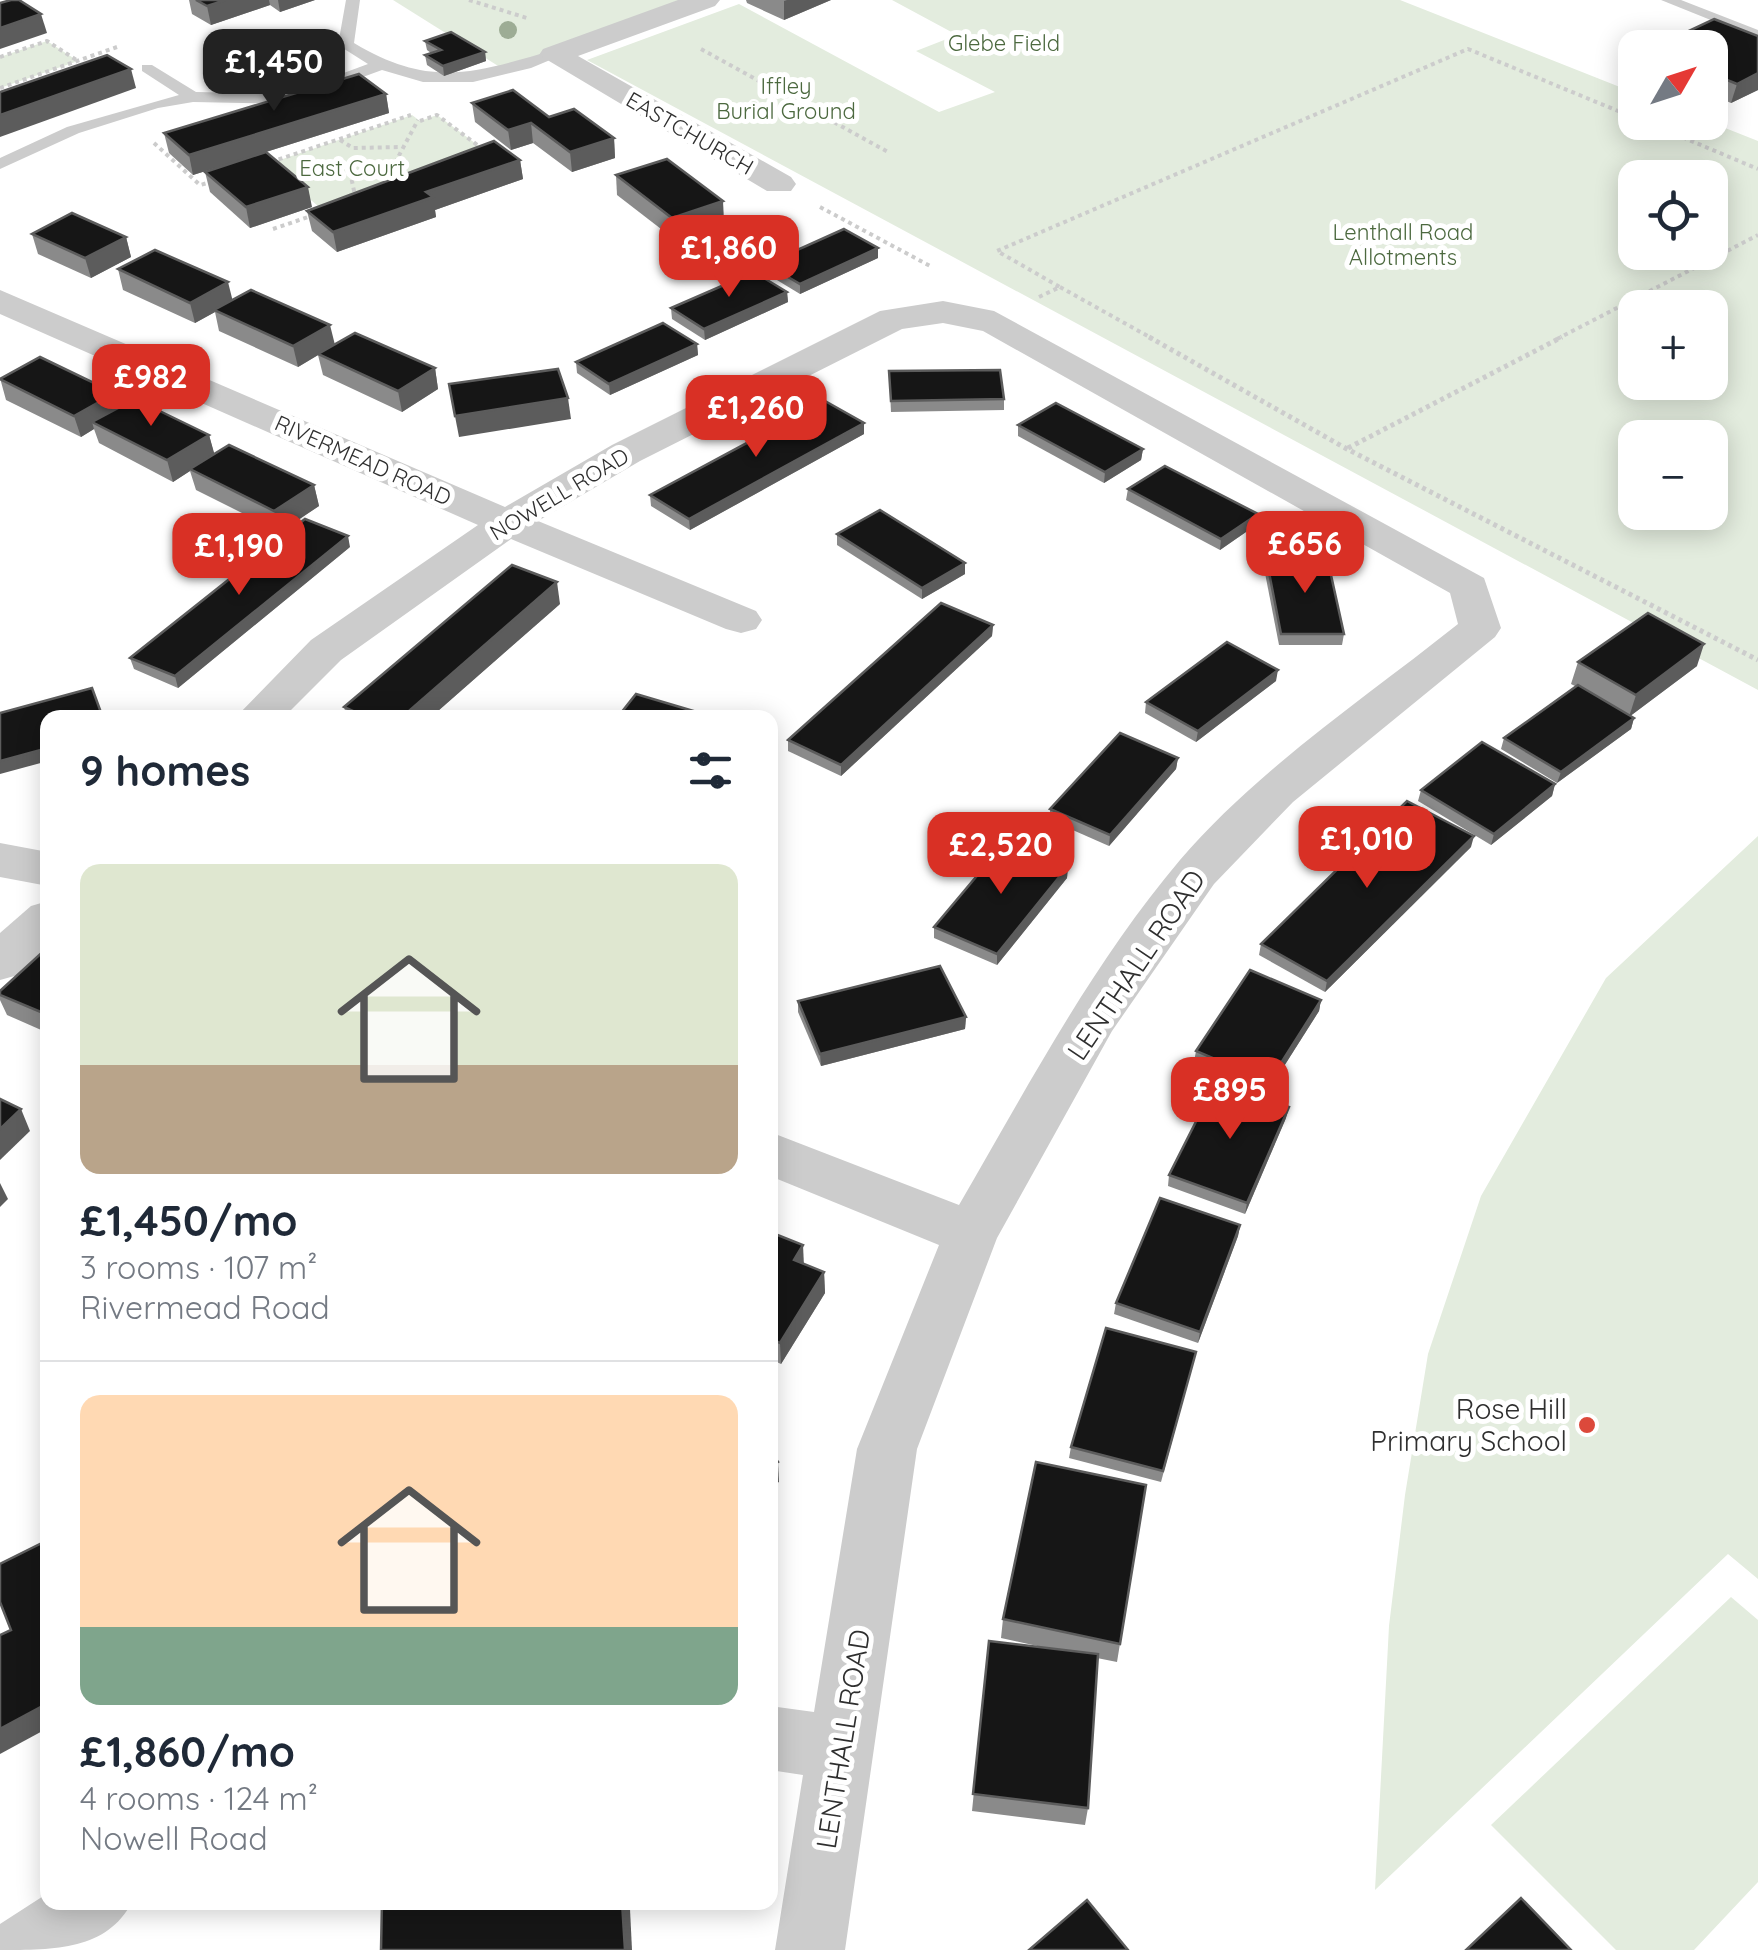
<!DOCTYPE html>
<meta charset="utf-8">
<style>
:root{--surface:#fff;--page:#f2f2f3;--text:#1f2937;--muted:#747a83;--line:#e0e1e3;--accent:#d93025}
body{margin:0;font-family:Quicksand,sans-serif;background:var(--page);color:var(--text);height:100vh;display:flex;flex-direction:column;font-size:38px;white-space:nowrap}
*{box-sizing:border-box;margin:0}
p{font-size:32px;color:var(--muted)}
.icon{flex:none;width:55px;height:55px;fill:none;stroke:currentColor;stroke-width:2;stroke-linecap:round;stroke-linejoin:round}
.map{position:relative;flex:1;overflow:hidden}
.details{position:absolute;left:40px;top:710px;width:738px;height:1200px;display:flex;flex-direction:column;background:var(--surface);border-radius:20px;box-shadow:0 5px 25px #0003}
.details>*{flex:none}
.needle{width:65px;rotate:51deg}
.fabs{position:absolute;left:1618px;top:30px;display:grid;gap:20px}
.fabs a{display:grid;place-items:center;width:110px;height:110px;border-radius:20px;background:var(--surface);box-shadow:0 5px 25px #0003;font-size:50px}
.price{position:absolute;translate:-50% -85px;padding:0 22px;border-radius:20px;background:var(--accent);color:#fff;font-size:32px;line-height:65px;filter:drop-shadow(0 2px 5px #0008)}
.price::after{content:'';position:absolute;left:50%;top:60px;width:30px;height:22px;margin-left:-15px;background:inherit;clip-path:polygon(0 0,100% 0,50% 100%)}
.price.selected{background:#222;color:#fff}
ul{padding:0;list-style:none}
li{display:grid;align-content:center;gap:20px;height:530px;padding:0 40px}
li+li{border-top:2px solid var(--line)}
li span{display:grid;place-items:center;height:310px;border-radius:20px;color:#555}
li>.icon{margin-inline-start:auto}
span .icon{width:180px;height:180px;fill:#fffc;stroke-width:1}
li b{font-size:42px}
h2{display:flex;justify-content:space-between;align-items:center;height:120px;padding:0 40px;font-size:42px}
.map>svg:first-child{display:block}
.green{fill:#e3ecde;fill-rule:evenodd}
.lines{fill:none;stroke-linecap:round;stroke-linejoin:round}
.path-far1{stroke:#ccc;stroke-width:4;stroke-dasharray:4 4;stroke-linecap:butt}
.path{stroke:#ccc;stroke-width:5;stroke-dasharray:4 4;stroke-linecap:butt}
.service{fill:#ccc;fill-rule:evenodd}
.minor{fill:#ccc;fill-rule:evenodd}
.tree{fill:#9dac95}
.wall{fill:#8a8a8a}
.shaded-wall{fill:#5c5c5c}
.building{fill:#161616;stroke:#5c5c5c;stroke-width:2.5}
.poi-dot{fill:#dc493b;stroke:#fff;stroke-width:4}
.labels{text-anchor:middle;stroke-width:10;stroke-linejoin:round;paint-order:stroke}
.far-park-label{font-size:22px;fill:#4c693f;stroke:#fff}
.far-street-label{font-size:22px;fill:#2f2f2f;stroke:#fff}
.street-label{font-size:28px;fill:#2f2f2f;stroke:#fff}
.poi-label{font-size:28px;fill:#2f2f2f;stroke:#fff;text-anchor:end}
</style>
<div class="map">
<svg width="1758" height="1950" viewBox="0 0 1758 1950">
<rect width="100%" height="100%" fill="#fff"/>
<g class="green">
<path d="M393 0H687L503 69Z"/>
<path d="M892 0H1400L1635 93V122H1710L1758 141V690L587 60 739 4 939 112 995 92 916 51 957 35ZM1635 178H1710V252H1635ZM1635 308H1710V382H1635ZM1635 438H1710V512H1635Z"/>
<path d="M47 41 78 61 0 88V57Z"/>
<path d="M412 115 420 121 437 115 487 152 324 211 268 164Z"/>
<path d="M1758 836V1579L1728 1554 1375 1890 1389 1626 1405 1495 1428 1354 1481 1196 1606 978Z"/>
<path d="M1731 1597 1758 1620V1882L1694 1950H1616L1491 1825Z"/>
</g>
<g class="lines">
<g class="path-far1">
<path d="M469 0 530 19"/>
<path d="M701 49 888 152"/>
<path d="M0 57 47 41 78 61"/>
<path d="M0 88 117 47"/>
<path d="M420 121 437 115 484 150"/>
<path d="M1646 122 1758 169"/>
<path d="M340 140 353 148 400 147"/>
<path d="M154 143 200 185 215 181"/>
<path d="M271 162 411 115"/>
<path d="M350 172 356 200"/>
<path d="M292 181 344 175 396 161 418 120"/>
<path d="M820 207 932 267"/>
<path d="M273 229 314 215"/>
<path d="M1060 287 1153 339"/>
<path d="M1039 297 1060 287 997 251 1468 49 1635 118"/>
<path d="M1557 339 1758 235"/>
</g>
<g class="path">
<path d="M1149 337 1347 449 1758 660"/>
<path d="M1348 448 1562 337"/>
</g>
<g class="service">
<path d="M346 0H360L354 43C431 89 474 73 554 50L562 55 531 68 473 82H423L382 70 289 104 193 102 158 108 79 133 0 169V158L67 127 179 95 142 71V65H152L196 92 287 94 368 64 338 45Z"/>
<path d="M1661 0H1681L1758 30V39Z"/>
</g>
<g class="minor">
<path d="M678 0H720L715 6 578 56 791 177 796 184 791 191H767L539 55 543 49Z"/>
<path d="M0 290 505 507 612 445 880 311 943 301 994 311 1484 578 1501 628 1495 637 1293 802 1214 884 1112 1031 997 1238 917 1449 845 1950H775L803 1775 770 1770V1706L814 1712 857 1449 939 1245 770 1176V1132L959 1205C1027 1088 1092 964 1180 860 1258 769 1364 699 1458 624L1450 593 983 331 943 323 902 329 640 461 538 521 756 611 762 620 756 629 741 633 726 629 511 539 341 660 283 718H235L311 640 478 525 0 314Z"/>
<path d="M0 843 48 852V886L0 877Z"/>
<path d="M48 901V947L18 975 0 980V933L31 906Z"/>
<path d="M48 1893V1902H132C107 1950 55 1950 0 1950V1924Z"/>
</g>
</g>
<circle class="tree" cx="508" cy="30" r="9"/>
<g class="wall">
<path d="M189 0H315L280 12 270 5 211 25 192 14Z"/>
<path d="M746 0H831L784 20 747 3Z"/>
<path d="M1758 36V90L1731 103 1710 94V48H1660L1661 44Z"/>
<path d="M425 41 485 52 486 61 444 76 427 65 425 55 431 53 427 50Z"/>
<path d="M386 94 389 113 193 175 169 153 164 133Z"/>
<path d="M472 103 549 117 614 138 615 158 572 172 533 143 511 150 475 122Z"/>
<path d="M520 160 523 179 435 210 436 217 337 252 312 231 307 211Z"/>
<path d="M205 172 312 207 250 228 210 192Z"/>
<path d="M616 175 724 221 674 239 617 195Z"/>
<path d="M32 234 126 237 131 257 91 278 38 254Z"/>
<path d="M878 258 800 294 767 274 766 264Z"/>
<path d="M118 269 232 300 335 345 435 368 438 389 402 412 323 375 318 355 298 367 219 331 215 312 195 323 123 290Z"/>
<path d="M787 292 788 302 705 340 672 319 671 308Z"/>
<path d="M697 344 698 355 610 395 577 373 576 362Z"/>
<path d="M889 371 1004 399V410L891 412Z"/>
<path d="M0 378 119 407 209 435 214 454 314 485 319 506 280 532 196 490 190 471 173 482 99 443 94 429 81 437 6 400Z"/>
<path d="M864 423V434L690 530 651 506 650 495Z"/>
<path d="M1018 425 1143 449 1141 460 1104 483 1018 436Z"/>
<path d="M1128 489 1256 525 1220 550 1126 500Z"/>
<path d="M837 534 965 574 922 599 837 545Z"/>
<path d="M350 547 178 688 134 669 130 658Z"/>
<path d="M1266 557 1344 634 1342 645H1279L1264 568Z"/>
<path d="M560 604 430 718H347L344 707Z"/>
<path d="M993 625 992 636 841 776 788 751V740Z"/>
<path d="M1578 662 1697 666 1630 716 1634 718 1631 729 1557 783 1501 749 1504 738 1577 687 1571 684Z"/>
<path d="M1276 681 1196 742 1145 713 1146 702Z"/>
<path d="M1178 758 1176 769 1109 846 1050 820V809Z"/>
<path d="M1555 784 1552 796 1491 845 1418 801 1421 790Z"/>
<path d="M1471 847 1325 992 1259 955 1261 944Z"/>
<path d="M1068 866 1067 878 997 965 934 938V927Z"/>
<path d="M48 947V1033L7 1015 0 1000V991Z"/>
<path d="M1321 1000 1319 1011 1267 1093 1194 1062 1196 1051Z"/>
<path d="M798 1001 966 1017 965 1029 821 1066 798 1012Z"/>
<path d="M1286 1118 1245 1214 1168 1186 1169 1175Z"/>
<path d="M1240 1225 1238 1236 1198 1343 1114 1314 1116 1303Z"/>
<path d="M770 1232 804 1264 824 1272 825 1293 781 1364 770 1359Z"/>
<path d="M1196 1352 1161 1482 1069 1458 1071 1447Z"/>
<path d="M1146 1485 1117 1662 1097 1658 1088 1808 1085 1825 972 1811 989 1641 1051 1649 1001 1638 1003 1619Z"/>
</g>
<g class="shaded-wall">
<path d="M226 0H269L270 5 211 25 207 6Z"/>
<path d="M278 0H315L280 12Z"/>
<path d="M787 0H831L784 20V1Z"/>
<path d="M41 14 47 33 0 49V28Z"/>
<path d="M485 52 486 61 444 76 443 66Z"/>
<path d="M131 69 136 88 0 137V115Z"/>
<path d="M1758 73V90L1731 103 1737 84Z"/>
<path d="M386 94 389 113 193 175 189 155Z"/>
<path d="M531 123 533 143 511 150 508 130Z"/>
<path d="M614 138 615 158 572 172 570 152Z"/>
<path d="M520 160 523 179 435 210 436 217 337 252 333 232 426 192Z"/>
<path d="M308 187 312 207 250 228 246 207Z"/>
<path d="M723 201 724 221 674 239 672 218Z"/>
<path d="M126 237 131 257 91 278 85 258Z"/>
<path d="M878 248V258L800 294V284Z"/>
<path d="M228 282 233 302 214 310 215 312 195 323 190 303Z"/>
<path d="M787 292 788 302 705 340 704 329Z"/>
<path d="M330 325 335 345 298 367 293 346Z"/>
<path d="M697 344 698 355 610 395 609 384Z"/>
<path d="M435 368 438 389 402 412 398 391Z"/>
<path d="M115 393 121 414 92 422 94 429 81 437 74 416Z"/>
<path d="M568 398 571 419 459 437 455 416Z"/>
<path d="M864 423V434L690 530 689 519Z"/>
<path d="M209 435 215 456 190 469V471L173 482 167 460Z"/>
<path d="M1143 449 1141 460 1104 483 1105 472Z"/>
<path d="M314 485 319 506 280 532 274 511Z"/>
<path d="M1258 514 1256 525 1220 550 1221 539Z"/>
<path d="M348 536 350 547 178 688 175 676Z"/>
<path d="M965 563V574L922 599V588Z"/>
<path d="M557 582 560 604 430 718H401Z"/>
<path d="M993 625 992 636 841 776V765Z"/>
<path d="M1704 644 1697 666 1629 717 1636 695Z"/>
<path d="M1278 670 1276 681 1196 742 1198 731Z"/>
<path d="M1634 718 1631 729 1557 783 1561 772Z"/>
<path d="M48 748V761L0 774V761Z"/>
<path d="M1178 758 1176 769 1109 846 1110 835Z"/>
<path d="M1555 784 1552 796 1491 845 1494 834Z"/>
<path d="M1474 836 1471 847 1325 992 1327 981Z"/>
<path d="M1068 866 1067 878 997 965V954Z"/>
<path d="M1321 1000 1319 1011 1267 1093 1269 1082Z"/>
<path d="M966 1017 965 1029 821 1066 820 1054Z"/>
<path d="M1289 1107 1286 1118 1245 1214 1247 1203Z"/>
<path d="M21 1109 30 1131 0 1160V1129Z"/>
<path d="M0 1183 8 1199 0 1207Z"/>
<path d="M1240 1225 1238 1236 1198 1343 1200 1332Z"/>
<path d="M803 1245 804 1266 794 1260Z"/>
<path d="M824 1272 825 1293 781 1364 780 1343Z"/>
<path d="M778 1462 779 1482 770 1487V1467Z"/>
<path d="M48 1703V1728L0 1754V1729Z"/>
<path d="M622 1902H628L630 1909 632 1950H625Z"/>
</g>
<g class="building">
<path d="M11 0H19L41 14 0 28V3Z"/>
<path d="M196 0H226L207 6Z"/>
<path d="M1714 19 1758 36V73L1737 84 1710 73V48H1669L1661 44Z"/>
<path d="M451 32 485 52 443 66 425 55 441 50 425 41Z"/>
<path d="M107 55 131 69 0 115V92Z"/>
<path d="M359 74 386 94 189 155 164 133Z"/>
<path d="M513 90 549 117 574 109 614 138 570 152 531 123 508 130 472 103Z"/>
<path d="M494 141 520 160 426 192 433 197 333 232 307 211Z"/>
<path d="M266 152 308 187 246 207 205 172Z"/>
<path d="M667 159 723 201 672 218 616 175Z"/>
<path d="M72 213 126 237 85 258 32 234Z"/>
<path d="M844 229 878 248 800 284 766 264Z"/>
<path d="M155 250 228 282 190 303 118 269Z"/>
<path d="M754 272 787 292 704 329 671 308Z"/>
<path d="M251 290 330 325 293 346 214 310Z"/>
<path d="M663 323 697 344 609 384 576 362Z"/>
<path d="M355 333 435 368 398 391 318 354Z"/>
<path d="M40 357 115 393 74 416 0 379Z"/>
<path d="M558 369 568 398 455 416 449 384Z"/>
<path d="M1000 370 1004 399 891 401 889 371Z"/>
<path d="M135 399 209 435 167 460 92 422Z"/>
<path d="M825 401 864 423 689 519 650 495Z"/>
<path d="M1056 403 1143 449 1105 472 1018 425Z"/>
<path d="M229 445 314 485 274 511 190 469Z"/>
<path d="M1165 466 1258 514 1221 539 1128 489Z"/>
<path d="M880 510 965 563 922 588 837 534Z"/>
<path d="M305 519 348 536 175 676 130 658Z"/>
<path d="M1266 557H1327L1344 634H1281Z"/>
<path d="M512 565 557 582 401 718H368L344 707Z"/>
<path d="M941 603 993 625 841 765 788 740Z"/>
<path d="M1648 613 1704 644 1636 695 1578 662Z"/>
<path d="M1227 642 1278 670 1198 731 1146 702Z"/>
<path d="M1578 685 1634 718 1561 772 1504 738Z"/>
<path d="M92 688 103 718H48V748L0 761V713Z"/>
<path d="M636 694 717 718H617Z"/>
<path d="M1120 733 1178 758 1110 835 1050 809Z"/>
<path d="M1482 742 1555 784 1494 834 1421 790Z"/>
<path d="M1407 801 1474 836 1327 981 1261 944Z"/>
<path d="M1007 840 1068 866 997 954 934 927Z"/>
<path d="M48 947V1015L0 995V991Z"/>
<path d="M940 966 966 1017 820 1054 798 1001Z"/>
<path d="M1250 970 1321 1000 1269 1082 1196 1051Z"/>
<path d="M1216 1082 1289 1107 1247 1203 1169 1175Z"/>
<path d="M0 1099 21 1109 0 1129Z"/>
<path d="M1160 1198 1240 1225 1200 1332 1116 1303Z"/>
<path d="M770 1232 803 1245 794 1260 824 1272 780 1343 770 1339Z"/>
<path d="M1106 1328 1196 1352 1163 1471 1071 1447Z"/>
<path d="M770 1451 778 1462 770 1467Z"/>
<path d="M1036 1462 1146 1485 1120 1644 1003 1619Z"/>
<path d="M48 1540V1703L0 1729V1635L11 1630 0 1602V1564Z"/>
<path d="M989 1641 1098 1654 1088 1808 973 1794Z"/>
<path d="M1521 1898 1571 1950H1466Z"/>
<path d="M1087 1900 1128 1950H1029Z"/>
<path d="M382 1902H622L625 1950H381Z"/>
</g>
<circle class="poi-dot" cx="1587" cy="1425" r="10"/>
<g class="labels">
<g class="far-park-label">
<text x="1004" y="51">Glebe Field</text>
<text x="786" y="94">Iffley<tspan x="786" dy="25">Burial Ground</tspan></text>
<text x="352" y="176">East Court</text>
<text x="1403" y="240">Lenthall Road<tspan x="1403" dy="25">Allotments</tspan></text>
</g>
<g class="far-street-label">
<text transform="translate(690 133) rotate(30)" y="8">EASTCHURCH</text>
<text transform="translate(363 460) rotate(24)" y="8">RIVERMEAD ROAD</text>
<text transform="translate(559 494) rotate(-31)" y="8">NOWELL ROAD</text>
</g>
<g class="street-label">
<text transform="translate(1136 965) rotate(-56)" y="10">LENTHALL ROAD</text>
<text transform="translate(843 1739) rotate(-81)" y="10">LENTHALL ROAD</text>
</g>
<g class="poi-label">
<text x="1567" y="1419">Rose Hill<tspan x="1567" dy="32">Primary School</tspan></text>
</g>
</g>
</svg>
<div class="fabs">
<a><svg class="needle" viewBox="-14 -14 28 28"><path d="M0-13l5 13h-10z" fill="#e53935"/><path d="M0 13l5-13h-10z" fill="#747a83"/></svg></a>
<a><svg class="icon" aria-label="locate" viewBox="0 0 24 24"><circle cx="12" cy="12" r="6"/><path d="M12 2v4M12 18v4M2 12h4M18 12h4"/></svg></a>
<a>+</a>
<a>−</a>
</div>
<b class="price selected" style="left:274px;top:114px">£1,450</b>
<b class="price" style="left:729px;top:300px">£1,860</b>
<b class="price" style="left:151px;top:429px">£982</b>
<b class="price" style="left:756px;top:460px">£1,260</b>
<b class="price" style="left:1305px;top:596px">£656</b>
<b class="price" style="left:239px;top:598px">£1,190</b>
<b class="price" style="left:1367px;top:891px">£1,010</b>
<b class="price" style="left:1001px;top:897px">£2,520</b>
<b class="price" style="left:1230px;top:1142px">£895</b>
<section class="details">
<h2>9 homes<svg class="icon" aria-label="filters" viewBox="0 0 24 24"><path d="M4 7h16M4 17h16"/><circle cx="9" cy="7" r="2"/><circle cx="15" cy="17" r="2"/></svg></h2>
<ul>
<li><span style="background:linear-gradient(#dfe7d0 65%,#b9a48a 0)"><svg class="icon" aria-label="home" viewBox="0 0 24 24"><path d="M3 11l9-7 9 7M6 9v11h12V9"/></svg></span><div><b>£1,450/mo</b><p>3 rooms · 107 m²</p><p>Rivermead Road</p></div></li>
<li><span style="background:linear-gradient(#ffd9b3 75%,#7fa58c 0)"><svg class="icon" aria-label="home" viewBox="0 0 24 24"><path d="M3 11l9-7 9 7M6 9v11h12V9"/></svg></span><div><b>£1,860/mo</b><p>4 rooms · 124 m²</p><p>Nowell Road</p></div></li>
</ul>
</section>
</div>
